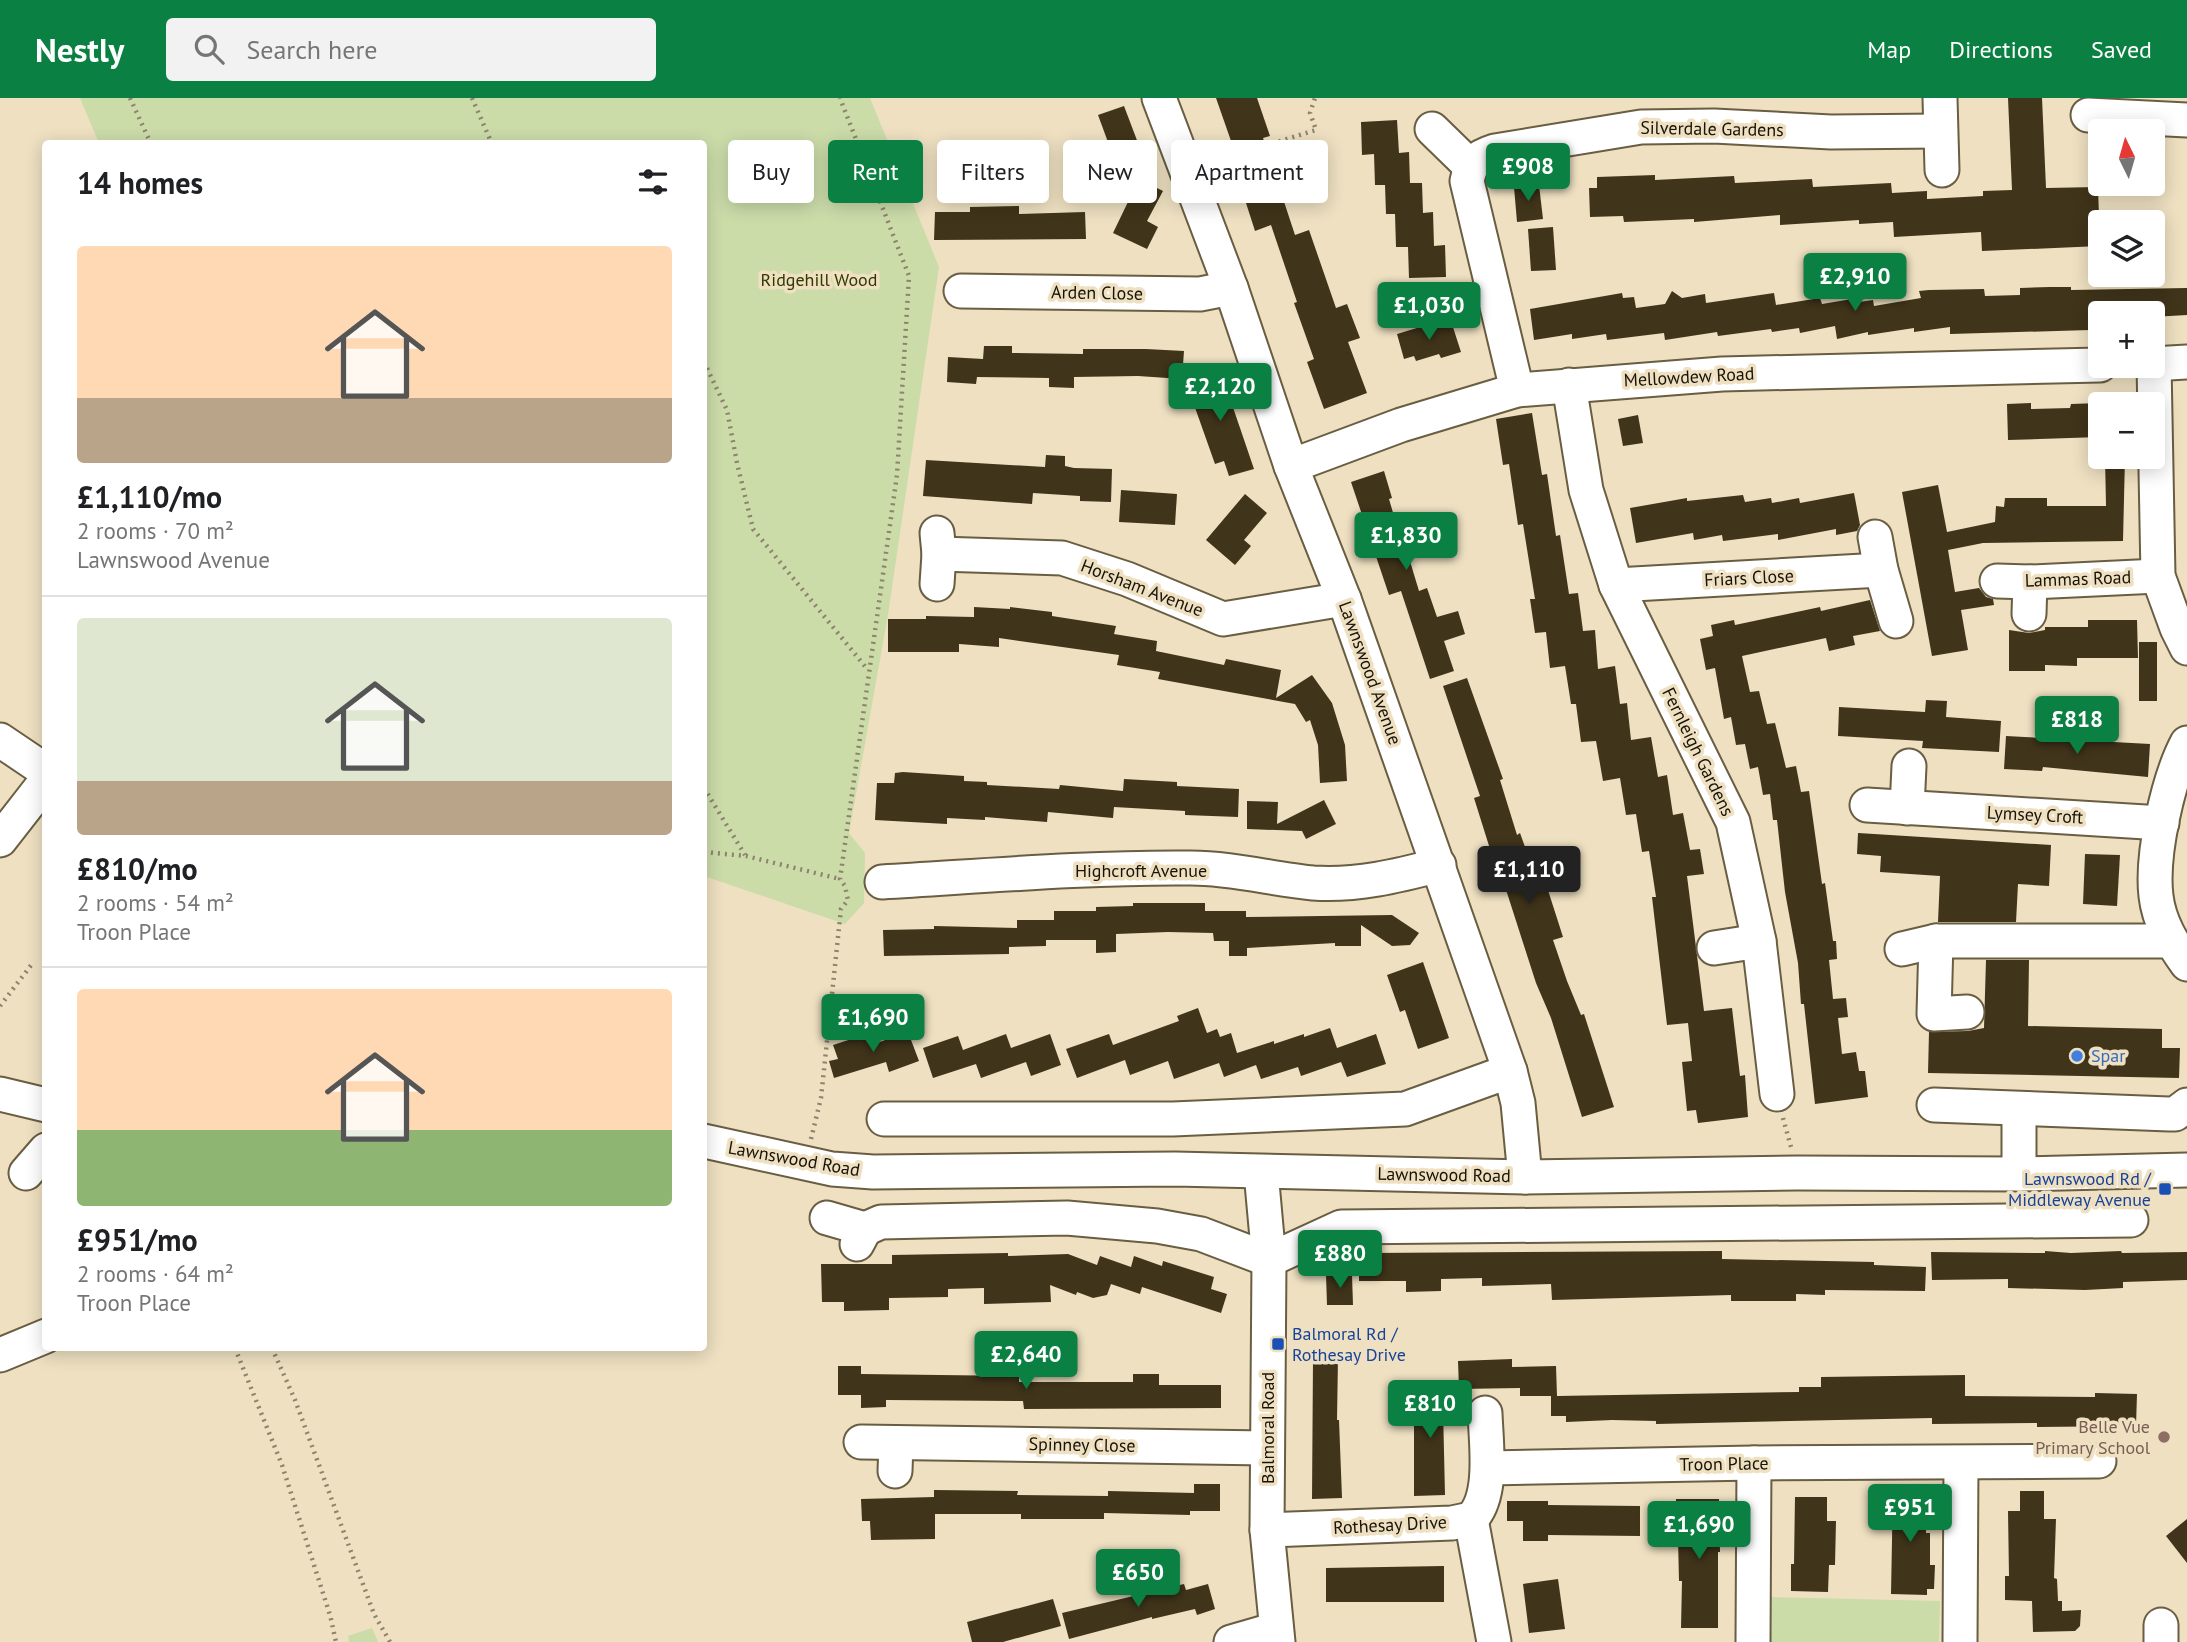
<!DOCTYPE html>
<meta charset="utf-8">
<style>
:root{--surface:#fff;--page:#f2f2f2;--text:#202124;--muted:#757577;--line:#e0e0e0;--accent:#0b8043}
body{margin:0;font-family:"PT Sans",sans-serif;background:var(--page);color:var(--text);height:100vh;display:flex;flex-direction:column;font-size:26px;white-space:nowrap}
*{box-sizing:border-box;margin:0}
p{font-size:23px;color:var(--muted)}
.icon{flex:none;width:38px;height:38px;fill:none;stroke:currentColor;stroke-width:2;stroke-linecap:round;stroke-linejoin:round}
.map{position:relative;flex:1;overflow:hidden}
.details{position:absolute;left:42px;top:42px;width:665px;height:1211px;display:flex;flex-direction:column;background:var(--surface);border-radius:7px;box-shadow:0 4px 18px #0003}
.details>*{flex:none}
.guide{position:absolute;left:728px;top:42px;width:665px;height:63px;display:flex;gap:14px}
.needle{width:46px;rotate:355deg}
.tools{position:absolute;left:2088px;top:21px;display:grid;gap:14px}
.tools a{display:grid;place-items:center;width:77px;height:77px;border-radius:7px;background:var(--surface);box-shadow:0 4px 18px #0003;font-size:35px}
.price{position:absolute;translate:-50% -60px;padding:0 16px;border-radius:7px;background:var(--accent);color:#fff;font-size:23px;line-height:46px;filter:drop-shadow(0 2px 4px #0008)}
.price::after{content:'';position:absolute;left:50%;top:42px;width:21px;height:16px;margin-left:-10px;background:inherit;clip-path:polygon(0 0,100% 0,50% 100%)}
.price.selected{background:#222;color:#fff}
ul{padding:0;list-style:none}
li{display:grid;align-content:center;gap:14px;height:371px;padding:0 35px}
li+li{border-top:2px solid var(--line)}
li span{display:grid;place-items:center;height:217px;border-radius:7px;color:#555}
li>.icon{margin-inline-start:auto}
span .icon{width:126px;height:126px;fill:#fffc;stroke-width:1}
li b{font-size:30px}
h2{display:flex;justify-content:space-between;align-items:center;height:84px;padding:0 35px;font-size:30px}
.pill{padding:0 24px;border-radius:7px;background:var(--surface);box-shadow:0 4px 18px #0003;font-size:24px;line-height:63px}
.pill.selected{background:var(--accent);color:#fff}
header{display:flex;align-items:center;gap:42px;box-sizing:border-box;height:98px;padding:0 35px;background:var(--accent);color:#fff}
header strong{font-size:33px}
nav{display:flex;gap:38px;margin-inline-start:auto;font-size:24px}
.search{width:490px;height:63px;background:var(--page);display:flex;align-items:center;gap:18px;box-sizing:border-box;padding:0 24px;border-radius:7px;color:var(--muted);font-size:26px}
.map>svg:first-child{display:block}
.green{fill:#cbdca9}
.building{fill:#40341a}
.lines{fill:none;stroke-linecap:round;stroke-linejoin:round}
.minor-casing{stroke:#695d42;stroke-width:37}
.path{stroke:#8d836d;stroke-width:4.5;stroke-dasharray:2 5;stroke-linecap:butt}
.minor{stroke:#fff;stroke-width:33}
.shop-dot{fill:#3f7fe0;stroke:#eee0c1;stroke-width:2.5}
.transit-dot{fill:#1a4fb4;stroke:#eee0c1;stroke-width:2.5}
.education-dot{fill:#8d6e63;stroke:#eee0c1;stroke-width:2.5}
.labels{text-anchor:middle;stroke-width:7;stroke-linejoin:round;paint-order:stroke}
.street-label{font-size:18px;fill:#181308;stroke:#eee0c1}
.park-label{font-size:18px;fill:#2e3a00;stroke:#eee0c1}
.shop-label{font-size:18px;fill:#366cbe;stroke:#eee0c1;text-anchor:start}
.transit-label{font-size:18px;fill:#164399;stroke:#eee0c1;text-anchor:end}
.education-label{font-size:18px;fill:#785e54;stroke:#eee0c1;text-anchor:end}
</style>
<header>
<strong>Nestly</strong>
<div class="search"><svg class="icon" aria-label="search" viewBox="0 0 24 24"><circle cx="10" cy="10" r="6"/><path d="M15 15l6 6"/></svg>Search here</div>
<nav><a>Map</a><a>Directions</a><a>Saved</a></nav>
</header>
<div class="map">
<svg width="2187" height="1544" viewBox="0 0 2187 1544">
<rect width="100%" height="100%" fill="#eee0c1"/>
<g class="green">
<path d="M80 0H870L939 169 888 517 849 735 865 755 864 805 845 826 704 778V46L99 45Z"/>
<path d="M1769 1499 1940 1503 1939 1544H1768Z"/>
<path d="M372 1530 378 1544H349L348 1538Z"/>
</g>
<g class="building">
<path d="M1216 0H1257L1270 38 1263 40 1295 137 1309 132 1336 210 1347 206 1360 240 1348 244 1367 295 1324 311 1307 264 1314 261 1294 205 1297 204 1271 127 1255 133 1246 105 1252 103Z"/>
<path d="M2008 0H2042L2046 90 2098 89 2100 148 1982 153 1981 134 1894 139 1893 124 1859 126V122L1780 127V117L1694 124V121L1624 124 1623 118 1590 119 1589 90H1597V79L1655 77V82L1734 78 1735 85 1812 81 1813 89 1891 85 1892 95 1927 93V101L1983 98V93L2012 92Z"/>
<path d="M1124 8 1138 45 1112 55 1098 17Z"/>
<path d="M1397 22 1399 55 1409 54 1410 85H1422L1423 115 1433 114 1434 148 1445 147 1446 179 1409 180 1408 149H1396L1395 116H1386L1385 87H1375L1374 56 1362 57 1361 24Z"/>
<path d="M1139 81 1163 93 1147 123 1158 129 1147 151 1113 135Z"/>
<path d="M1539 87 1543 121 1517 124 1514 89Z"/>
<path d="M1019 108V116L1085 114 1086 141 934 142 935 114H970V109Z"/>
<path d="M1553 129 1556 172 1531 173 1528 131Z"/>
<path d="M2050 189H2071V192L2187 190V217L2152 219V215H2100V220H2090V232L1950 236V229L1914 234V230L1868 237V234L1837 241 1835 228 1800 235 1799 230 1772 234 1771 231 1718 238 1717 234 1665 242 1664 235 1607 242 1606 236 1572 241V236L1534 242 1530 211 1622 195 1623 200 1634 199 1636 210 1665 206 1672 193 1682 200 1705 196 1706 205 1774 195 1776 207 1820 200 1822 206 1852 201 1853 205 1873 202 1874 208 1921 200 1919 193 1929 192 1984 191 1985 198 2020 197V190Z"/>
<path d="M1451 223 1461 254 1441 260 1439 256 1416 263 1414 258 1404 261 1397 236 1430 226 1431 229Z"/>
<path d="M984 248H1012V255L1083 256V251H1146L1184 253 1182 281 1138 278 1074 279V290L1049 289V280L977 279 976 286 947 284 948 259 983 261Z"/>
<path d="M1208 271 1225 286 1254 371 1229 378 1224 363 1215 366 1187 287Z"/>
<path d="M2031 305V311L2070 310 2071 306 2100 305V339L2008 342 2007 306Z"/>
<path d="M1532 315 1542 377 1547 376 1556 438 1560 437 1569 496 1578 495 1583 533 1595 532 1598 571 1615 568 1620 606 1627 605 1631 642 1651 639 1658 679 1667 677 1673 717 1683 715 1690 752 1700 751 1704 776 1687 778 1704 913 1732 910 1740 978 1745 977 1748 1019 1698 1025 1696 1012 1687 1013 1682 964 1692 963 1688 925 1667 927 1652 799H1656L1649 753 1642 754 1636 716 1626 717 1620 680 1603 683 1596 643 1581 644 1576 606H1571L1565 568 1550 570 1546 534 1535 535 1530 501H1535L1523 426 1518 427 1509 366 1503 367 1496 321Z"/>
<path d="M1638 317 1643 345 1623 348 1618 321Z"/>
<path d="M1046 357 1065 358V368L1074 370 1112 371 1111 404 1080 403V398L1033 395 1032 406 923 398 926 362 1045 369Z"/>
<path d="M2105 359H2125L2123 443 1983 445 1948 452 1955 494 1979 490 1986 499 1993 501 1994 507 1961 512 1968 552 1932 558 1902 394 1938 387 1947 434 1995 424 1996 408 2004 409 2005 400H2047V408H2106Z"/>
<path d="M1384 373 1392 400 1389 401 1399 435 1422 427 1430 453 1409 460 1419 493 1427 490 1437 519 1458 513 1465 536 1444 543 1454 573 1430 581 1401 493 1389 497 1351 384Z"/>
<path d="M1121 392 1177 396 1175 427 1119 424Z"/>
<path d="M1854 395 1860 427 1857 433 1836 437V431L1778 442V436L1723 443 1722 437 1694 442 1693 435 1636 445 1630 410 1687 400V403L1743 397 1745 404 1771 400 1772 405 1799 400 1800 405Z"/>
<path d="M1245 396 1267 415 1244 442 1251 448 1235 467 1206 442Z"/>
<path d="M1870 502 1880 533 1853 538 1855 547 1829 553 1826 540 1742 558 1750 594 1759 593 1767 626 1775 625 1786 670 1796 668 1801 694 1809 693 1822 786 1825 785 1833 843H1836L1837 861 1829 862 1833 901 1846 900 1847 910 1848 919 1838 920 1842 956 1856 954 1859 973H1865L1868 999 1815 1006 1804 906H1801L1798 865 1785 794 1777 722H1773L1770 696 1763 697 1758 669 1750 671 1745 646 1736 647 1731 619 1724 621 1715 570 1706 572 1700 541 1713 538 1711 527 1734 522 1735 527 1820 509 1821 513Z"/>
<path d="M974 509 1010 511V509L1052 514V518L1116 528 1114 536 1157 543 1156 553 1224 567 1226 561 1281 572 1276 600 1312 577 1332 605 1345 647 1347 683 1320 685 1318 647 1310 622 1306 624 1295 606 1158 581 1160 574 1117 567 1119 557 999 540V549L959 546V554H888V521H926V518L974 519Z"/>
<path d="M2088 522H2137L2138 560H2077V568L2045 567V573H2009V532L2029 535 2045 532V529H2088Z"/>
<rect x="2139" y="544" width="18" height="59"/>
<path d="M1467 580 1503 681 1500 682 1517 737 1520 735 1539 788 1546 786 1563 839 1553 842 1567 883 1581 917 1584 916 1614 1009 1582 1019 1551 920 1536 885 1500 773H1498L1490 751 1474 700 1480 698 1443 588Z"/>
<path d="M1926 602 1947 603 1946 619 2001 623 1999 654 1922 650 1923 643 1838 638 1839 609 1925 614Z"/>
<path d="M2006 638 2150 646 2148 679 2043 669 2042 673 2004 671Z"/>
<path d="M903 674 964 678V683L987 684V687L1059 691 1060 687 1123 693 1124 681 1177 684V688L1239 691 1238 719 1185 717V713L1114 709 1113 720 1048 714 1047 724 985 719V722L947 720V726L875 722 877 685H894L895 675Z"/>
<path d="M1324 702 1336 726 1306 741 1302 733 1247 731V703L1278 704 1277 726Z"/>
<path d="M1858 735 2051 747 2049 788 2018 786 2016 824H1938L1940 778 1880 774 1881 758 1857 756Z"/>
<path d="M2085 756 2120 757 2117 808 2083 806Z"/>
<path d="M1133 805H1205V813H1246V819L1392 817 1419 835 1410 847 1392 848 1361 827V848H1335V845L1247 850V858H1229V843H1214L1213 835 1168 834 1116 836V854L1096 855V842H1046V848L1009 849V856L884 858 883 832 934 831V828L1017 830V822H1054V813H1096V809L1133 808Z"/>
<path d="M1986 862H2029L2028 928 2162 931V950H2180L2179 980 1928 975 1929 934 1968 933 1984 930Z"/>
<path d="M1423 864 1449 940 1418 951 1405 912 1400 914 1387 877Z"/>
<path d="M1198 910 1207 935 1217 931 1220 939 1231 935 1237 955 1274 943V946L1304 936V939L1330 930 1337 950 1376 936 1386 966 1347 979 1341 964 1301 978 1298 969 1261 981 1256 967 1224 979 1219 965 1174 981 1168 963 1130 977 1125 962 1077 980 1066 951 1109 936 1113 947 1179 923 1177 918Z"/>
<path d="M908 934 919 963 889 974 886 964 834 980 829 963 838 961 833 947 870 935 874 946Z"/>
<path d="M1006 936 1011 950 1050 936 1061 967 1031 978 1026 964 981 980 976 966 933 980 923 950 958 938 963 952Z"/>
<path d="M1722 1153V1161L1874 1164V1167L1926 1169 1925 1193 1825 1192V1197L1796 1196V1203H1731V1197L1552 1202 1551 1186 1482 1188V1180L1441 1181V1193L1406 1194V1183H1359V1164H1366V1155Z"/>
<path d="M2045 1153 2071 1155 2121 1153 2122 1155 2187 1154V1182L2123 1184V1190L2085 1192 2008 1190V1181L1932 1182 1931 1154 2045 1155Z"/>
<path d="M1008 1155V1158L1068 1156 1097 1167 1100 1158 1131 1169 1134 1158 1162 1168 1163 1163 1214 1179 1211 1191 1227 1196 1221 1215 1142 1189 1140 1196 1111 1186 1107 1197 1093 1200 1077 1194 1076 1197 1050 1187 1051 1204 984 1206V1190L948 1191V1199L889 1200V1212L844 1213V1204H822L821 1166H892V1157Z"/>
<path d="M1326 1177H1352L1353 1207H1327Z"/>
<path d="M1338 1260 1337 1322H1339L1342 1400 1312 1401 1313 1261Z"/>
<path d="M1512 1261V1269L1556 1268 1557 1298 1799 1294V1289H1821V1279L1965 1277V1298L2095 1299V1295L2137 1296 2136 1328 2037 1329V1325L1932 1326V1320L1656 1326V1323L1612 1322 1566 1324V1318H1551V1298H1557H1520V1290L1459 1291 1458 1263Z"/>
<path d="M838 1268H861V1276L1019 1278V1284H1133V1276H1159V1287H1221V1310L1024 1311 1023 1303 886 1302V1309L861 1310V1297H838Z"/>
<path d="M1417 1286H1448V1311H1443L1445 1397 1414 1398V1311H1417Z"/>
<path d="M1194 1386H1220V1413H1190V1417L1104 1415V1421H1021V1416H935V1441L871 1442 870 1423H862L861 1401 934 1399V1392L1018 1393 1017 1397 1108 1398V1393L1194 1395Z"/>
<path d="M1893 1388 1918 1389V1401H1926V1435H1930V1467H1935L1934 1491H1927V1497L1891 1496Z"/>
<path d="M2020 1393H2044V1421H2056L2054 1480 2057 1481 2058 1503H2062V1513L2081 1512 2080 1528 2075 1533 2033 1534 2032 1503 2005 1502V1478H2009L2008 1413H2020Z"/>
<path d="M1795 1399H1827V1423H1836L1835 1467H1829L1828 1494 1791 1493V1466H1794Z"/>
<path d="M1676 1401H1719L1720 1454H1718V1530H1681L1682 1483H1679L1678 1441H1676Z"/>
<path d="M1507 1403H1548V1407L1640 1408V1438L1548 1437V1443H1523V1423H1507Z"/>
<path d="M2187 1421V1465L2166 1438Z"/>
<path d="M1444 1468V1504H1326V1470Z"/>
<path d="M1558 1481 1565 1531 1529 1535 1523 1486Z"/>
<path d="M1184 1486 1186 1492 1208 1486 1215 1511 1197 1517 1195 1511 1152 1521V1519L1069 1541 1062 1515Z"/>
<path d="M1053 1501 1061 1528 1003 1544H972L967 1524Z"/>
</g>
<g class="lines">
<defs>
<g id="minor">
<path d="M1159 0 1231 190 1291 368 1344 501 1510 973 1518 1005 1525 1079"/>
<path d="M1940 0 1942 72"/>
<path d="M2088 17 2187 22"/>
<path d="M1432 31 1470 68"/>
<path d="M961 193 1200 196 1231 190"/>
<path d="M2152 266 2187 264"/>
<path d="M2154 266 2158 478 2177 530 2187 550"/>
<path d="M1569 287 1586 392 1616 487 1733 724 1759 843 1777 996"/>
<path d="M1517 292 1467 83C1471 64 1476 59 1495 53L1641 29 1714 28 1831 34 1940 33"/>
<path d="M1291 368 1401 327 1517 292 1722 276 2100 267"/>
<path d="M1875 439 1881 472 1896 523"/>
<path d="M939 456 1062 460 1127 481 1223 521 1344 501"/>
<path d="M1997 483 2030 484 2158 478"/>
<path d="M937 486 939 456 937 435"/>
<path d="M1616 487 1881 472"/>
<path d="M2029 516 2030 484"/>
<path d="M0 642 46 673"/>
<path d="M2187 645C2168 681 2151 757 2156 798 2159 824 2172 845 2187 866"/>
<path d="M1867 707 2162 725"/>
<path d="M1907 710 1909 668"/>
<path d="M0 742 46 683"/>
<path d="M882 784C985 778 1088 769 1191 770 1232 770 1272 781 1313 785 1356 788 1398 778 1439 767"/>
<path d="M1936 843 1934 916 1967 914"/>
<path d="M1714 850 1759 843"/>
<path d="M1902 851 1936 843H2170"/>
<path d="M0 996 46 1007"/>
<path d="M1934 1007 2169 1016H2175L2187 1007"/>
<path d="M2019 1012V1076"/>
<path d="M884 1021H1173L1405 1011 1510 973"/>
<path d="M704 1043 832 1071 873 1074 1175 1071 1525 1079 1797 1075 2019 1076 2187 1072"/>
<path d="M1261 1074 1269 1162 1267 1432 1278 1544"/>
<path d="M26 1075 46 1052"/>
<path d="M827 1120 865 1131 857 1146"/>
<path d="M865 1131 881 1124 1067 1120 1157 1128 1201 1136 1269 1162 1341 1129 2131 1122"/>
<path d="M0 1257 46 1238"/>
<path d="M861 1344 1267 1350"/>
<path d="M1488 1370 1754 1365 2099 1363"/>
<path d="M895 1373 896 1345"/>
<path d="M1471 1421C1494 1399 1486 1346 1485 1315"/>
<path d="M1267 1432 1452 1425 1471 1421 1494 1544"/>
<path d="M1231 1544 1276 1531"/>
<path d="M1753 1544 1754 1365"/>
<path d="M1960 1544 1961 1365"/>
<path d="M2161 1544V1527"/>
</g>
</defs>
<use href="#minor" class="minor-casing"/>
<g class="path">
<path d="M130 0 151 46"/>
<path d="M472 0 492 46"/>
<path d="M1212 64 1316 32 1310 15 1315 0"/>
<path d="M704 264 727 312 737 365 753 431 868 572"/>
<path d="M704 690 745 757"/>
<path d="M704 754 746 758 840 781"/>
<path d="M0 908 32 866"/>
<path d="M1783 1020 1791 1049"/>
<path d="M811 1041 821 1000 841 811 848 802 845 788 840 781 897 377 909 178 840 0"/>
<path d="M235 1250 282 1367 330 1517 336 1544"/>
<path d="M272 1250 295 1302 374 1516 390 1544"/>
</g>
<use href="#minor" class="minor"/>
</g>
<circle class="shop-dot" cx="2077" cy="958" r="7"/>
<g class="transit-dot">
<rect x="2158" y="1084" width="14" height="14" rx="3.5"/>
<rect x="1271" y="1239" width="14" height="14" rx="3.5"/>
</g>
<circle class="education-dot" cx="2164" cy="1339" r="7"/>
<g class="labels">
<g class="street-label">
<text transform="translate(1712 31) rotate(1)" y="6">Silverdale Gardens</text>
<text transform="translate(1097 195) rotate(1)" y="6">Arden Close</text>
<text transform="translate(1689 279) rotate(-3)" y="6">Mellowdew Road</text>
<text transform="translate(1749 480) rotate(-3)" y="6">Friars Close</text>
<text transform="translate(2078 481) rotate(-2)" y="6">Lammas Road</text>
<text transform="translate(1142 490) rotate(21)" y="6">Horsham Avenue</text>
<text transform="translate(1370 575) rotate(70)" y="6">Lawnswood Avenue</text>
<text transform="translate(1698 654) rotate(64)" y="6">Fernleigh Gardens</text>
<text transform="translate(2035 717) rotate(3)" y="6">Lymsey Croft</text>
<text x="1141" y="779">Highcroft Avenue</text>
<text transform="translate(794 1061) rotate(10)" y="6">Lawnswood Road</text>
<text transform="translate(1444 1077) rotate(1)" y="6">Lawnswood Road</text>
<text transform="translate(1268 1330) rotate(-90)" y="6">Balmoral Road</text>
<text transform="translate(1082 1347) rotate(1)" y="6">Spinney Close</text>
<text transform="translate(1724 1366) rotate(-1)" y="6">Troon Place</text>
<text transform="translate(1390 1427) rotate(-3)" y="6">Rothesay Drive</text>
</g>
<g class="park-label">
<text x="819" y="188">Ridgehill Wood</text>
</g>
<g class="shop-label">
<text x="2091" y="964">Spar</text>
</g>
<g class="transit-label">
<text x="2151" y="1087">Lawnswood Rd /<tspan x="2151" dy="21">Middleway Avenue</tspan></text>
<text x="1292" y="1242" text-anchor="start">Balmoral Rd /<tspan x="1292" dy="21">Rothesay Drive</tspan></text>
</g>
<g class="education-label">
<text x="2150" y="1335">Belle Vue<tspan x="2150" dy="21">Primary School</tspan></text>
</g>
</g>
</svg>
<div class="tools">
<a><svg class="needle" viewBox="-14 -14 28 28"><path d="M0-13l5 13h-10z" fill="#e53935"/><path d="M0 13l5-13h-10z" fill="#757577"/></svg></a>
<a><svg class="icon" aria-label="layers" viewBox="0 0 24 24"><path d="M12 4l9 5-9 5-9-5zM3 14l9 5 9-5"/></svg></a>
<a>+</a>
<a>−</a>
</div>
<b class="price" style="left:1528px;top:105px">£908</b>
<b class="price" style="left:1855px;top:215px">£2,910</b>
<b class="price" style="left:1429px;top:244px">£1,030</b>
<b class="price" style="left:1220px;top:325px">£2,120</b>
<b class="price" style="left:1406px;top:474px">£1,830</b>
<b class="price" style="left:2077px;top:658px">£818</b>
<b class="price selected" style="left:1529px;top:808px">£1,110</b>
<b class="price" style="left:873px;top:956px">£1,690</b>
<b class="price" style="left:1340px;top:1192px">£880</b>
<b class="price" style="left:1026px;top:1293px">£2,640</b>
<b class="price" style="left:1430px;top:1342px">£810</b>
<b class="price" style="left:1910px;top:1446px">£951</b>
<b class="price" style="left:1699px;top:1463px">£1,690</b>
<b class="price" style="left:1138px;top:1511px">£650</b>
<div class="guide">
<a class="pill">Buy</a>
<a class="pill selected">Rent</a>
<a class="pill">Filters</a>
<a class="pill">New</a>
<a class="pill">Apartment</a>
</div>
<section class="details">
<h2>14 homes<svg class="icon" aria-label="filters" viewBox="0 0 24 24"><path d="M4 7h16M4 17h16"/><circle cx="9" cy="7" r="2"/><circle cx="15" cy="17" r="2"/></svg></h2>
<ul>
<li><span style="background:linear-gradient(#ffd9b3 70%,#b9a48a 0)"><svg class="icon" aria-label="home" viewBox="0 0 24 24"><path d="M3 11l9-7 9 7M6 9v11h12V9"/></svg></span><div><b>£1,110/mo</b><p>2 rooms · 70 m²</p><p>Lawnswood Avenue</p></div></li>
<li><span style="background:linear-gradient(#dfe7d0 75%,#b9a48a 0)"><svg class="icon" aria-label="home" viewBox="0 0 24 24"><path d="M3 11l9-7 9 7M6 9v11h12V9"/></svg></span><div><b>£810/mo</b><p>2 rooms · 54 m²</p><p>Troon Place</p></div></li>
<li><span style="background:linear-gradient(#ffd9b3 65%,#8fb573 0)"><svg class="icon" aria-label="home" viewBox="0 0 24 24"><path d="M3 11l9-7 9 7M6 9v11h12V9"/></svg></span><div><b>£951/mo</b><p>2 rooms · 64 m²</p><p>Troon Place</p></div></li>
</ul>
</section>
</div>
